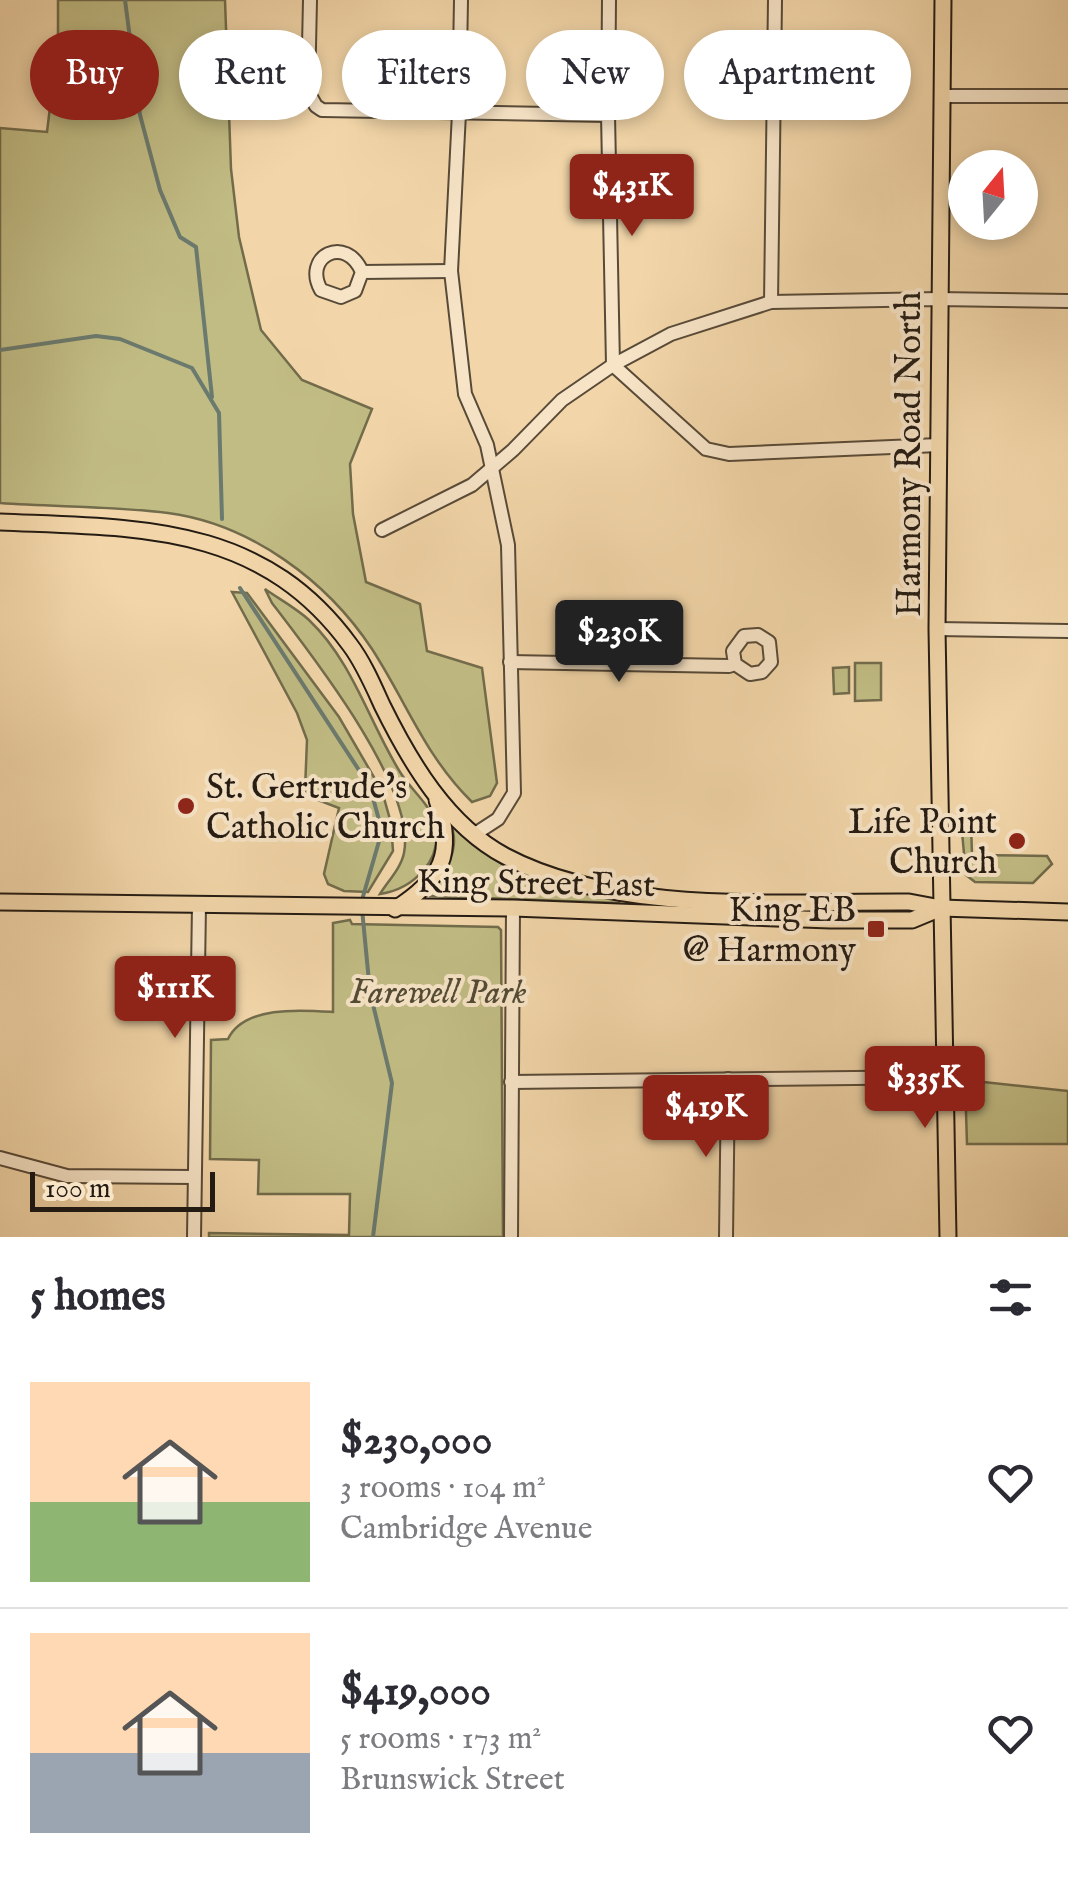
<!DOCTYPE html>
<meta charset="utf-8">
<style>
:root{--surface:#fff;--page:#f7f7f7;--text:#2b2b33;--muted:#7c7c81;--line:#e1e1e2;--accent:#8f2418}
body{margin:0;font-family:"IM FELL English",serif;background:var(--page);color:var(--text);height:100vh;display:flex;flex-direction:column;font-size:38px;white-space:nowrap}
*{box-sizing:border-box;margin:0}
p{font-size:32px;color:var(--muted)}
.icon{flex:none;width:55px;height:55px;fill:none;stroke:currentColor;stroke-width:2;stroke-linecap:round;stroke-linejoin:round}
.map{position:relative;height:1237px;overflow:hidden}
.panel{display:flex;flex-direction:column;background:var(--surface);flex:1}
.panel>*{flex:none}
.banner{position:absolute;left:30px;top:30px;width:1010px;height:90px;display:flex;gap:20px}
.needle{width:65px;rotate:18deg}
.tools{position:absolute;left:948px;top:150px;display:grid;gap:20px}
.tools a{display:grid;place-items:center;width:90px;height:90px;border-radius:50%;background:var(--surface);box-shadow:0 5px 15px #0003;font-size:50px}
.scale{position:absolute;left:30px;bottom:25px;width:185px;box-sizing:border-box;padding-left:10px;border:5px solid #241b13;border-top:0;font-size:28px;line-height:35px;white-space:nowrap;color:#241b13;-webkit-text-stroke:8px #f7e4c7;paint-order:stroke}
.price{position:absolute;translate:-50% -85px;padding:0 22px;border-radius:10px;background:var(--accent);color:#fff;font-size:32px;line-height:65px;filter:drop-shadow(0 2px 5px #0008)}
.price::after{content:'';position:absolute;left:50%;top:60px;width:30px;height:22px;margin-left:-15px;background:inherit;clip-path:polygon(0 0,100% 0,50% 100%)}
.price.current{background:#222;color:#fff}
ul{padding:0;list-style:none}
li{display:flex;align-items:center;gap:30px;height:250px;padding:0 30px}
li+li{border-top:2px solid var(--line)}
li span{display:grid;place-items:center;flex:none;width:280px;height:200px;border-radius:0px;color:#555}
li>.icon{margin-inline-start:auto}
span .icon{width:120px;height:120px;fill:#fffc;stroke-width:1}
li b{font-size:42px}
h2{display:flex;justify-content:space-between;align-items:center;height:120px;padding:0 30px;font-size:42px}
.pill{padding:0 35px;border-radius:45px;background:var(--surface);box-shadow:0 5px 15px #0003;font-size:35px;line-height:90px}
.pill.current{background:var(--accent);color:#fff}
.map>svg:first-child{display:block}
.green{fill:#c1bc84;stroke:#726c4c;stroke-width:2.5}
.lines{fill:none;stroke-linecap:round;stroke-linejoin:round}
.stream{stroke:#6b7a6e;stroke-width:4}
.minor-casing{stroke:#584a38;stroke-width:16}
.major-casing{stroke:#241b13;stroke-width:19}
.minor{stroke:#f7e4c7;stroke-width:12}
.major{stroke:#f2d6a9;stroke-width:15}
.poi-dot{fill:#8f2418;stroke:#f7e4c7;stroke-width:4}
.labels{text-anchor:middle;stroke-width:8;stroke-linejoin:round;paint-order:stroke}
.street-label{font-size:35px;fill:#241b13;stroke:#f7e4c7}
.poi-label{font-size:35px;fill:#241b13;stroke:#f7e4c7;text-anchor:end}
.park-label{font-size:35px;font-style:italic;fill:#534b35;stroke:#f7e4c7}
</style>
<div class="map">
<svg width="1068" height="1237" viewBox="0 0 1068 1237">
<rect width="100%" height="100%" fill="#f2d6a9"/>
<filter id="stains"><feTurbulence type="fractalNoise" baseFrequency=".002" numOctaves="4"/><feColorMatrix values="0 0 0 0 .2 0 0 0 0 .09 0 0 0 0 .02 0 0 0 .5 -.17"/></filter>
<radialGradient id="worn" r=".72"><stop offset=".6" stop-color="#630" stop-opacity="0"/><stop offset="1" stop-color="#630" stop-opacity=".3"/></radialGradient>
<g class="green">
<path d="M58 0H225L231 169 239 237 261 330 302 380 372 409 350 464 353 514 366 582 420 604 427 651 482 668 497 783 490 796 472 802C425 756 407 703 372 649 327 581 251 524 168 513 113 506 56 507 0 503V128L47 132 58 41Z"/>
<path d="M265 589C279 599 296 608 309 620 353 662 369 722 400 772 410 789 430 804 435 823 444 860 413 889 380 894 388 881 401 868 404 853 417 788 311 654 272 603Z"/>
<path d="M232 592 247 593 339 717 382 791 391 823 393 851 368 892 344 891 328 884 324 874 339 808 315 799 305 790 307 740 297 713Z"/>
<path d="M855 663H881V700L855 701Z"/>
<path d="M849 667V693L834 694 833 668Z"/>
<path d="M965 817 971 823 972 855 1047 856 1052 864 1033 883 975 882 966 875 961 821Z"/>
<path d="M450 823C501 866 554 890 619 899V903L430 896 429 892C445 873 462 848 450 823Z"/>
<path d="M350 920 352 924 498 927 501 930 503 1237H209V1233L349 1235 350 1194H258L259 1160 210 1159 211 1040 228 1039C244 1005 303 1010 333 1012V923Z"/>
<path d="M965 1080 1068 1091V1144H967Z"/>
</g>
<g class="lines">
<g class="stream">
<path d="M125 0 140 115 160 190 180 237 196 247 212 397"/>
<path d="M0 350 96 336 120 339 192 368 219 413 222 519"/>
<path d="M240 588 370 787 382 831 362 900"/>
<path d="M362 909 370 992 392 1083 373 1237"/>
</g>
<defs>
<g id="minor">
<path d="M310 0 308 92 316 106 322 110 608 115"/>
<path d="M461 0 459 113 451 271 465 394 487 445 508 545 514 793 498 819 475 834"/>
<path d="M609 0 608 115 613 365"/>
<path d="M943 96H1068"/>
<path d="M362 272 355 291 341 297 321 290C302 256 346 234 362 272L451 271"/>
<path d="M771 302 775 0"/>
<path d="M613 365 706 449 729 454 939 445"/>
<path d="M382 530 472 485 513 450 562 400 613 365 671 334 771 302 939 299 1068 301"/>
<path d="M937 629 1068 631"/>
<path d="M510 662 729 666 735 664 733 651 744 636 758 635 769 642 771 662 762 672 750 674 735 664"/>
<path d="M511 1082 946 1077"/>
<path d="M0 1158 67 1176 194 1177"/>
<path d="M194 1237 199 905"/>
<path d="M511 1237 513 908"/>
<path d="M726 1237 728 1079"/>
</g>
<g id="major">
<path d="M943 0 937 629 948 1237"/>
<path d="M0 522C136 528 260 522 350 645 363 662 373 685 382 705 410 762 447 825 505 856 618 916 784 901 909 902L941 908"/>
<path d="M0 902 513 908 830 920H912L941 908 1068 912"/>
<path d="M395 909C442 879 455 854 437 800"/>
</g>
</defs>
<use href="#minor" class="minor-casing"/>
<use href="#major" class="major-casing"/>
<use href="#minor" class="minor"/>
<use href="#major" class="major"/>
</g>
<g class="poi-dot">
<circle cx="186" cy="806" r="10"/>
<circle cx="1017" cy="841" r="10"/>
<rect x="866" y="919" width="20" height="20" rx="5"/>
</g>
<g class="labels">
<g class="street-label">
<text transform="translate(908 454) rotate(-90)" y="12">Harmony Road North</text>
<text transform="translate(536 882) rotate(1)" y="12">King Street East</text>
</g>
<g class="poi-label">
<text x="206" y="798" text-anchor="start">St. Gertrude's<tspan x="206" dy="40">Catholic Church</tspan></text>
<text x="997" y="833">Life Point<tspan x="997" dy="40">Church</tspan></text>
<text x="856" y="921">King EB<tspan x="856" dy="40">@ Harmony</tspan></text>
</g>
<g class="park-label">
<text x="438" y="1003">Farewell Park</text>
</g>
</g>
<rect width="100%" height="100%" filter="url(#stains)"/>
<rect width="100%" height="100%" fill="url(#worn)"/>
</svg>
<div class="tools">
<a><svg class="needle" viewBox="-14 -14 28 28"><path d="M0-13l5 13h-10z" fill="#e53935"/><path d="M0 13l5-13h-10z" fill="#7c7c81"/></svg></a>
</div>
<div class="scale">100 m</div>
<b class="price" style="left:632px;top:239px">$431K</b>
<b class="price current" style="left:619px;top:685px">$230K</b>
<b class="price" style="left:175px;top:1041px">$111K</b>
<b class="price" style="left:925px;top:1131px">$335K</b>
<b class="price" style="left:706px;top:1160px">$419K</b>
<div class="banner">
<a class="pill current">Buy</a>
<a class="pill">Rent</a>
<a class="pill">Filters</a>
<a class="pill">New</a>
<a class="pill">Apartment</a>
</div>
</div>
<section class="panel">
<h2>5 homes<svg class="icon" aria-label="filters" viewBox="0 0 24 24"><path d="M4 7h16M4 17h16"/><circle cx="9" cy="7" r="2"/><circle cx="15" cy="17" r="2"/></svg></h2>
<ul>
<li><span style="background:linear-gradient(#ffd9b3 60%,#8fb573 0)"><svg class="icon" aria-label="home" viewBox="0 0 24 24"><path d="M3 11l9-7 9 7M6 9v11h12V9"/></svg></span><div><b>$230,000</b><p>3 rooms · 104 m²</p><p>Cambridge Avenue</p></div><svg class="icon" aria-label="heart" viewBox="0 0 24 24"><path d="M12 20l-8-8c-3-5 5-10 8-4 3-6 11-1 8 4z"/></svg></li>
<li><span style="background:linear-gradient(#ffd9b3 60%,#9aa5b1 0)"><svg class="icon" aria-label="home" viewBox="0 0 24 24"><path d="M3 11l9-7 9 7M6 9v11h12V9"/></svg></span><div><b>$419,000</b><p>5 rooms · 173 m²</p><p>Brunswick Street</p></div><svg class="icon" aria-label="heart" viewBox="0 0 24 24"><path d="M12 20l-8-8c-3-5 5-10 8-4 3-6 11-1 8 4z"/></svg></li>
</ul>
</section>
